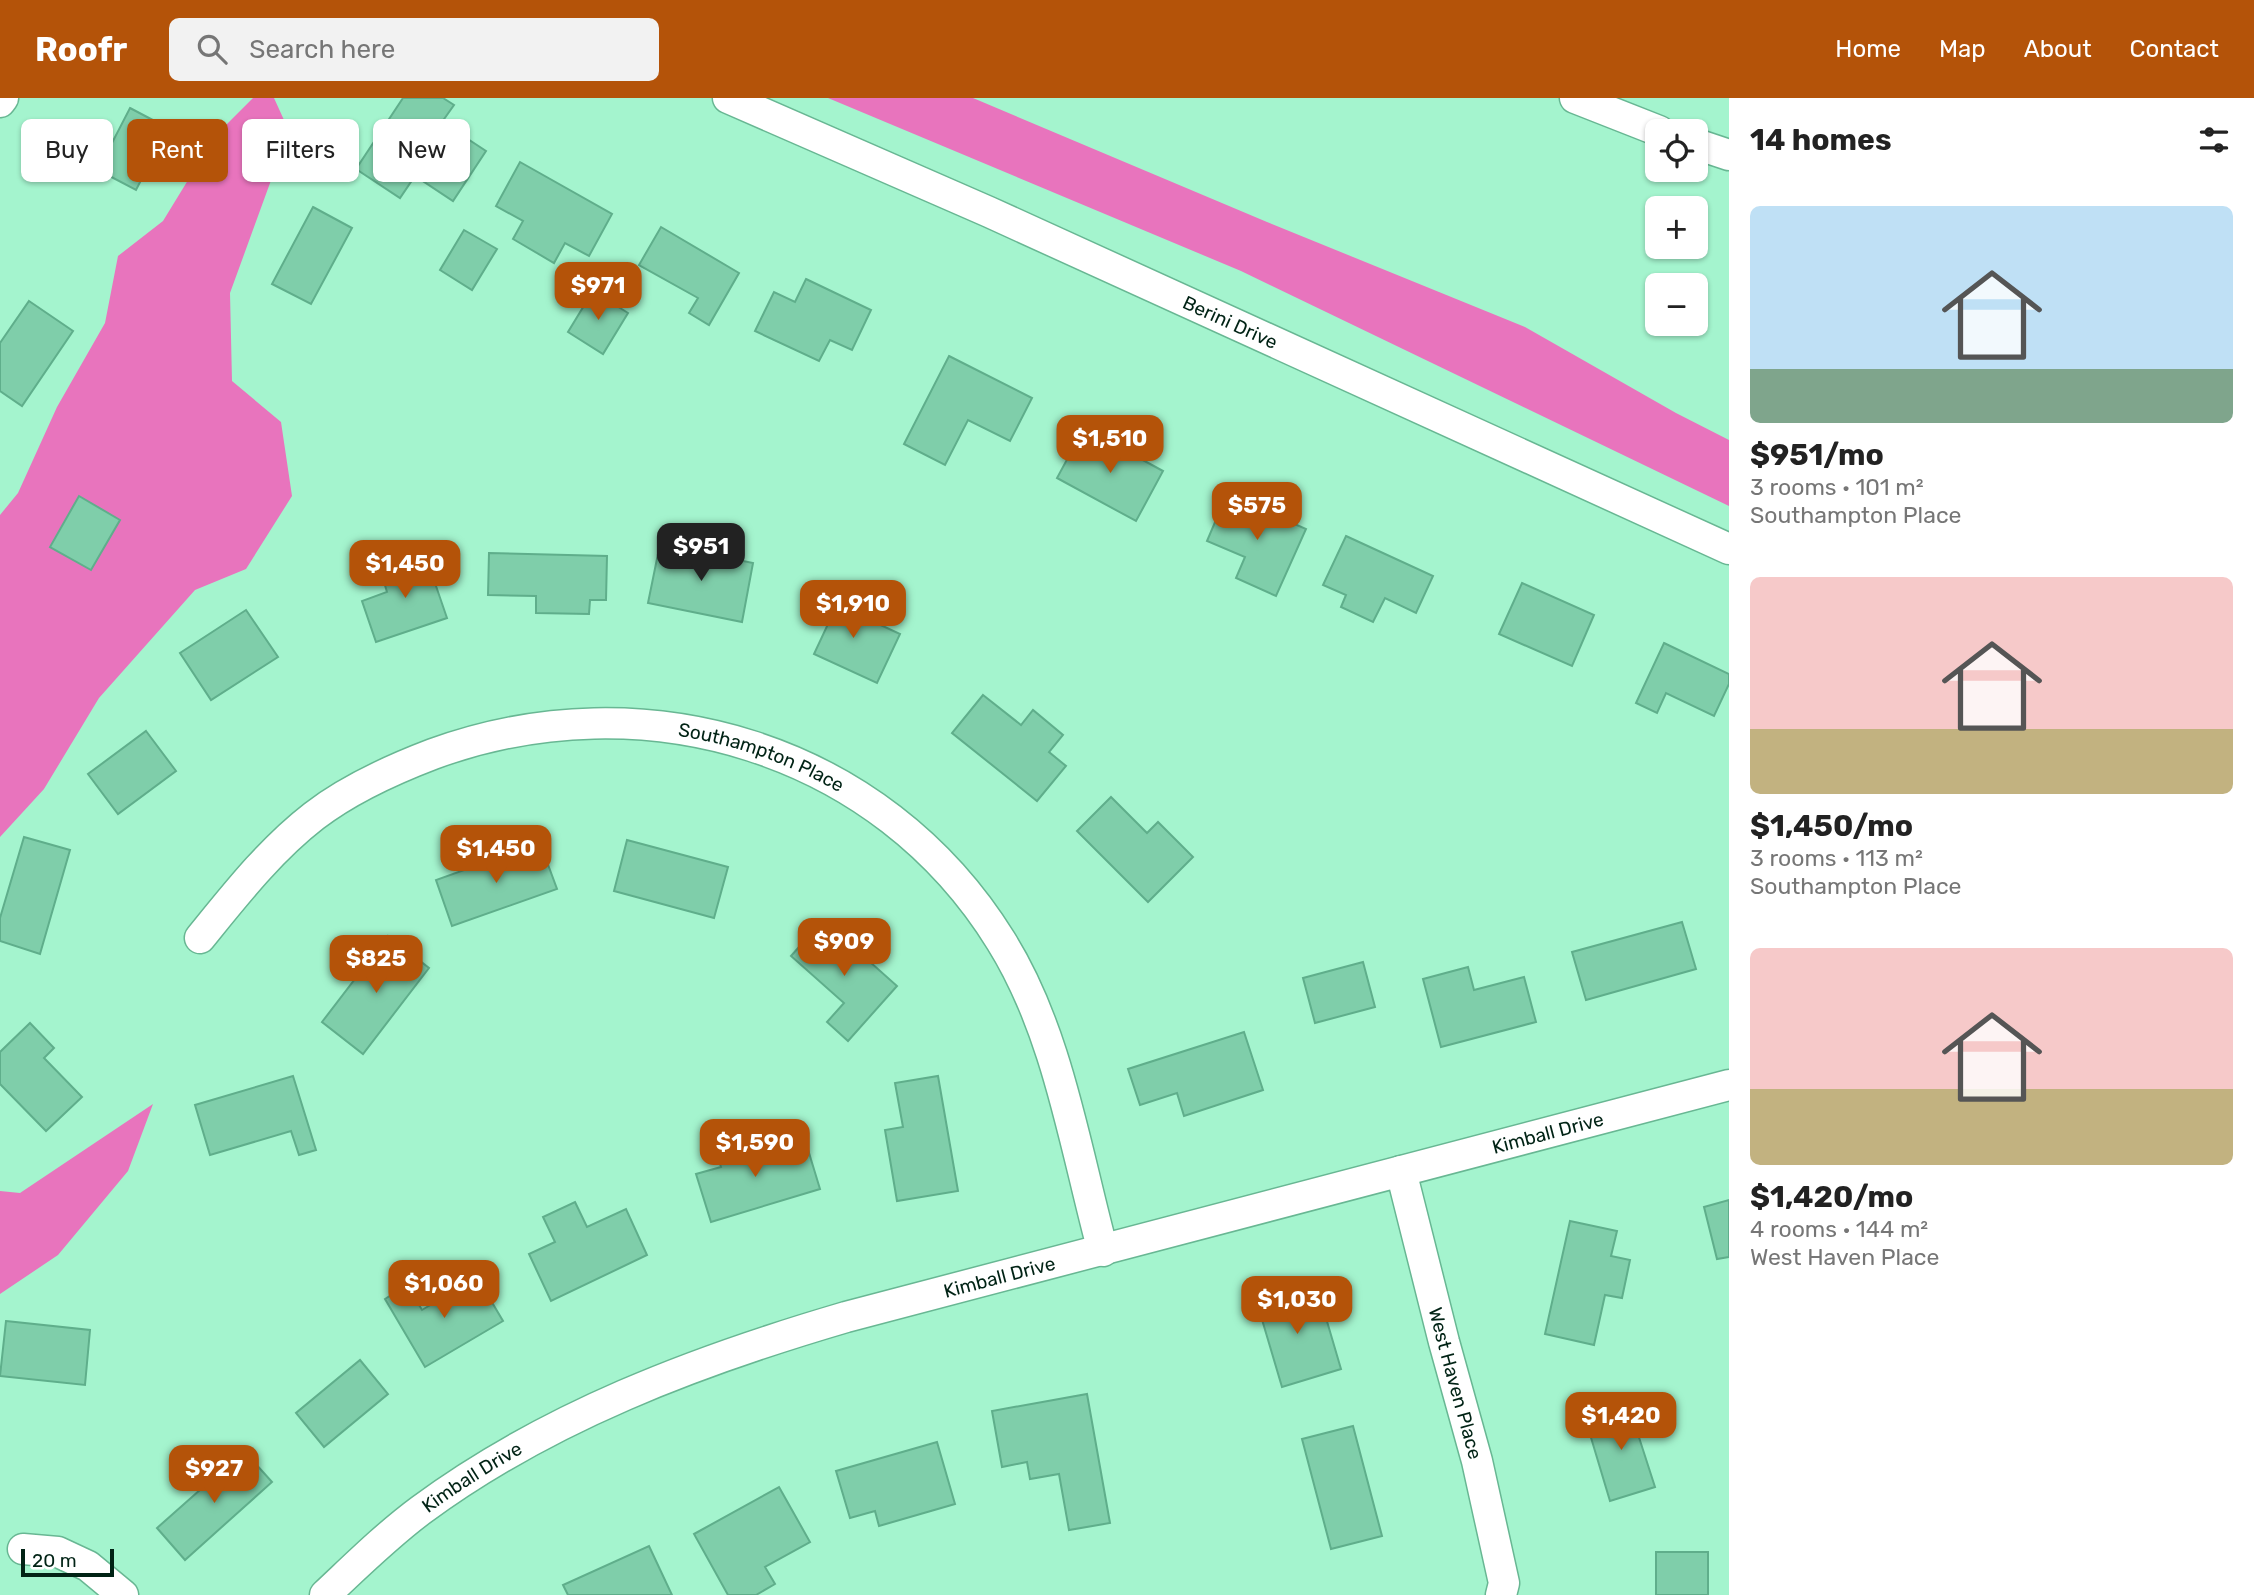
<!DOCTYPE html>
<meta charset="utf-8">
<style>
:root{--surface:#fff;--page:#f2f2f2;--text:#222;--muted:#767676;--accent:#b45309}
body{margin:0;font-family:Rubik,sans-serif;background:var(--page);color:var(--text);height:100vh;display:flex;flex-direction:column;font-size:26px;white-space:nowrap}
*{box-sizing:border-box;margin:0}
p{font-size:23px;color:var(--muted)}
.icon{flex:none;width:38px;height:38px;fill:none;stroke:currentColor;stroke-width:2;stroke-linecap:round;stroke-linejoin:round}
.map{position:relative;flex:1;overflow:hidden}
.sheet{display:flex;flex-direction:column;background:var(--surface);width:525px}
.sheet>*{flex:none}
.guide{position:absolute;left:21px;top:21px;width:665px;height:63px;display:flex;gap:14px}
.fabs{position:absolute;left:1645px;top:21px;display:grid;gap:14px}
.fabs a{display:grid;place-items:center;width:63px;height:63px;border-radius:10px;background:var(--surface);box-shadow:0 2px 5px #0004;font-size:35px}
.scale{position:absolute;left:21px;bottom:18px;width:93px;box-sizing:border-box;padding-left:7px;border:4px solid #012315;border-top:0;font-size:19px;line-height:24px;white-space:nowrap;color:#012315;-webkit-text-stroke:5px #fff;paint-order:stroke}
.price{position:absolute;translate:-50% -60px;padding:0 16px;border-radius:14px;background:var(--accent);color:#fff;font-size:23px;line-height:46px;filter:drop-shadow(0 2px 4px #0008)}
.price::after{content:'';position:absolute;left:50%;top:42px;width:21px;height:16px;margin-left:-10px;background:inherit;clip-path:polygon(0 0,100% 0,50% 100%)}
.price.active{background:#222;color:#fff}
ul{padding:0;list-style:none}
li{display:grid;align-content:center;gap:14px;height:371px;padding:0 21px}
li span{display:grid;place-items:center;height:217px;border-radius:10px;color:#555}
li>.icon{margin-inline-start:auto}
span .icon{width:126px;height:126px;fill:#fffc;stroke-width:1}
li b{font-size:30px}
h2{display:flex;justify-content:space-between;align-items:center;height:84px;padding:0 21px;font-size:30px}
.tag{padding:0 24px;border-radius:10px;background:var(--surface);box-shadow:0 2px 5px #0004;font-size:24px;line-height:63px}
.tag.active{background:var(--accent);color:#fff}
header{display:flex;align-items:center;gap:42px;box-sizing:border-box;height:98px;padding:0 35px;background:var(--accent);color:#fff}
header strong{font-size:33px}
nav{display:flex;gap:38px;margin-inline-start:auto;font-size:24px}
.search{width:490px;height:63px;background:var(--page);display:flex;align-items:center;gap:18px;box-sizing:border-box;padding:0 24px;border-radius:10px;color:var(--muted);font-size:26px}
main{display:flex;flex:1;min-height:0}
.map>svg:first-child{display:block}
.forest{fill:#e874bd}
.building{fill:#7fceaa;stroke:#5fae8b;stroke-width:2}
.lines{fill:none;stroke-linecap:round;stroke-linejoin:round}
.street-casing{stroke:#68b793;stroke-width:33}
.street{stroke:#fff;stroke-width:30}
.labels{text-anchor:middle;stroke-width:7;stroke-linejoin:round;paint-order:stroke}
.street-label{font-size:19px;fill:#012315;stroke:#fff}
</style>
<header>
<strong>Roofr</strong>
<div class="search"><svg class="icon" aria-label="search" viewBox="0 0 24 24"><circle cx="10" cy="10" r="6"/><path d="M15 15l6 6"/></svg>Search here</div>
<nav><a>Home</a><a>Map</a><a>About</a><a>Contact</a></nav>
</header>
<main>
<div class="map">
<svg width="1729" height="1497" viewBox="0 0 1729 1497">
<rect width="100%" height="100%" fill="#a4f4ce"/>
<g class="forest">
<path d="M253 0H274L289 33 230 195 232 283 281 324 292 398 246 471 195 492 99 600 44 691 0 739V417L18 395 57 309 105 225 118 158 163 123 215 38Z"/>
<path d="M828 0H973L1267 124 1525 229 1676 315 1729 342V408L1241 173Z"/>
<path d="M153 1006 128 1073 58 1157 0 1196V1093L20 1095Z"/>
</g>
<g class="building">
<path d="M403 0H443L454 7 442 24 486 53 453 103 415 78 400 100 356 71Z"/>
<path d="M130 10 168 30 136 92 98 72Z"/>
<path d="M520 64 612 116 589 158 565 145 554 165 513 141 523 123 496 108Z"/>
<path d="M313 109 352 130 311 206 272 186Z"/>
<path d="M661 129 739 175 709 227 689 215 698 200 639 167Z"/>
<path d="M464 132 497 151 472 192 440 172Z"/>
<path d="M806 181 871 212 852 252 830 242 819 263 755 233 774 194 795 204Z"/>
<path d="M593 193 628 215 603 256 568 234Z"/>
<path d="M29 203 73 233 22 308 0 293V245Z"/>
<path d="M949 258 1032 300 1010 343 968 322 945 367 904 346Z"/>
<path d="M1084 330 1163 373 1136 423 1057 380Z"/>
<path d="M1227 396 1306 431 1276 498 1236 480 1245 459 1207 443Z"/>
<path d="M79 398 120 422 91 472 50 449Z"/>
<path d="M1346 438 1433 478 1416 515 1385 500 1373 524 1341 509 1346 497 1323 487Z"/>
<path d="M660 446 753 465 742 524 648 505Z"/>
<path d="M489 455 607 458 606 502H590L589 516 536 515V498L488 497Z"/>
<path d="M425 456 447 520 376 544 362 503 387 494 380 471Z"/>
<path d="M1522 485 1594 517 1572 568 1499 536Z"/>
<path d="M814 496 900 536 877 585 814 556 829 524 805 513Z"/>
<path d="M246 512 278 559 211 602 180 555Z"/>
<path d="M1664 545 1729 576V586L1714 618 1666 595 1657 615 1636 605Z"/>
<path d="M983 597 1021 627 1033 612 1063 637 1049 654 1066 668 1037 703 952 635Z"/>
<path d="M146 633 176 673 118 716 88 676Z"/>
<path d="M1111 699 1147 735 1158 724 1193 759 1148 804 1077 733Z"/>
<path d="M24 739 70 752 40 856 0 843V820Z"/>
<path d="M627 742 728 769 714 820 614 793Z"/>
<path d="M540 745 557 791 452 828 436 782Z"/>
<path d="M823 822 897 888 848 943 827 924 844 905 791 858Z"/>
<path d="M1682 824 1696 871 1586 902 1572 854Z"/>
<path d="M388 838 429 870 363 956 322 924Z"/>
<path d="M1363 864 1375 909 1315 925 1303 880Z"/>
<path d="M1468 869 1474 892 1524 879 1536 924 1441 949 1423 881Z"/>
<path d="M30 925 54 950 44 960 82 999 46 1033 0 986V954Z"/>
<path d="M1244 934 1263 992 1184 1018 1177 995 1140 1007 1128 971Z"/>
<path d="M293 978 316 1052 299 1057 291 1033 210 1057 195 1007Z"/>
<path d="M938 978 958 1093 897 1103 885 1032 903 1029 895 985Z"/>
<path d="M746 1038 753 1061 806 1045 820 1091 711 1124 696 1076 721 1069 714 1047Z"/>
<path d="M1729 1102V1159L1717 1161 1704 1109Z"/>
<path d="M575 1104 587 1129 626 1111 647 1157 551 1203 529 1156 555 1144 543 1119Z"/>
<path d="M1570 1123 1617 1133 1611 1158 1630 1162 1622 1200 1605 1197 1594 1247 1545 1236Z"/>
<path d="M477 1179 503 1223 425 1269 385 1201 407 1187 422 1212Z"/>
<path d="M1296 1186 1302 1208 1321 1203 1341 1271 1282 1289 1255 1198Z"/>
<path d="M6 1223 90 1232 85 1287 0 1278Z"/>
<path d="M360 1262 388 1296 324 1349 296 1315Z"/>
<path d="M1087 1296 1110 1425 1069 1432 1059 1376 1030 1381 1027 1364 1002 1369 992 1313Z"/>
<path d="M1625 1296 1655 1389 1610 1403 1589 1333 1611 1327 1604 1303Z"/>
<path d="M1353 1328 1382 1438 1331 1451 1302 1341Z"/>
<path d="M937 1344 955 1406 879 1428 875 1413 850 1420 836 1373Z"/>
<path d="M244 1353 272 1384 185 1462 157 1430Z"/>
<path d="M779 1389 810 1444 765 1469 775 1486 756 1497H728L694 1436Z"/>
<path d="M649 1448 672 1497H568L563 1487Z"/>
<rect x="1656" y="1454" width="52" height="43"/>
</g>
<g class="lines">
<defs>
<g id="street">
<path id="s1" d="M728 0 989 114 1729 451"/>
<path d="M1575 0 1659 33"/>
<path d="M0 4 3 0"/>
<path d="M1696 46 1729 57"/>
<path id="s2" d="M200 840C235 797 270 752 314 718 349 691 391 672 433 656 644 579 881 649 1001 843 1058 934 1075 1050 1103 1153"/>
<path id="s3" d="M1401 1073 1444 1244 1477 1363 1504 1485 1501 1497"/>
<path d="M23 1451 58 1454 88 1468 123 1497"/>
<path id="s4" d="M325 1497C356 1468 386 1438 421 1412 547 1319 696 1263 846 1219L1729 987"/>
</g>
</defs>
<use href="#street" class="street-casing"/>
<use href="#street" class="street"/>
</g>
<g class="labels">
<g class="street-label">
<text dy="7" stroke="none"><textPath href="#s1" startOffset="550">Berini Drive</textPath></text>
<text dy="7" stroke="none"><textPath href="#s2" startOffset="639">Southampton Place</textPath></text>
<text dy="7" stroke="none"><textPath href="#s4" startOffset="1323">Kimball Drive</textPath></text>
<text dy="7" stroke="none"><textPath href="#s4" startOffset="756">Kimball Drive</textPath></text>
<text dy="7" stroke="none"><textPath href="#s3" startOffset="219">West Haven Place</textPath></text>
<text dy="7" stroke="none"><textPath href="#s4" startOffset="189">Kimball Drive</textPath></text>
</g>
</g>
</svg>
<div class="fabs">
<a><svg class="icon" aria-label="locate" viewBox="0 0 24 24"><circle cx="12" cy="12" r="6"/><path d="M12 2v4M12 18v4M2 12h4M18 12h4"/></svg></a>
<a>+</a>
<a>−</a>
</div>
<div class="scale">20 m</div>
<b class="price" style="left:598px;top:224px">$971</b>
<b class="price" style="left:1110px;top:377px">$1,510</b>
<b class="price" style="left:1257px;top:444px">$575</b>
<b class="price active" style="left:701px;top:485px">$951</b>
<b class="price" style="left:405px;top:502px">$1,450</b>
<b class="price" style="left:853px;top:542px">$1,910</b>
<b class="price" style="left:496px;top:787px">$1,450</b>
<b class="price" style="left:844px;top:880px">$909</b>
<b class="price" style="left:376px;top:897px">$825</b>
<b class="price" style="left:755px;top:1081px">$1,590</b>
<b class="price" style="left:444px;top:1222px">$1,060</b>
<b class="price" style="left:1297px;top:1238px">$1,030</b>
<b class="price" style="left:1621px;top:1354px">$1,420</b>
<b class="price" style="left:214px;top:1407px">$927</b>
<div class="guide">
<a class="tag">Buy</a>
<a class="tag active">Rent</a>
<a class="tag">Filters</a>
<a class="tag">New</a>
</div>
</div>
<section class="sheet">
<h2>14 homes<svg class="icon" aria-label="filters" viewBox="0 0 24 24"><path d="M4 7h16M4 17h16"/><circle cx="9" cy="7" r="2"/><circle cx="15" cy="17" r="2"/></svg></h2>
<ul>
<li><span style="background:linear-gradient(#bfe0f5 75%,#7fa58c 0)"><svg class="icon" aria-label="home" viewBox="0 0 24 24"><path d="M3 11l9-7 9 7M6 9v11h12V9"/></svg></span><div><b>$951/mo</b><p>3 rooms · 101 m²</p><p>Southampton Place</p></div></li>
<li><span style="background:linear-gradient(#f6c9c9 70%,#c2b280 0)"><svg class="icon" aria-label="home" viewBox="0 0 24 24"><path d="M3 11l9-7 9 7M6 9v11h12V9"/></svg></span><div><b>$1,450/mo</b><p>3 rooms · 113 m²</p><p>Southampton Place</p></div></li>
<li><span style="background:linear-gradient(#f6c9c9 65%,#c2b280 0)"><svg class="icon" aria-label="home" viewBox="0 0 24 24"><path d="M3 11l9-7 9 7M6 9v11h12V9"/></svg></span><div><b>$1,420/mo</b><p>4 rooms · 144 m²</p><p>West Haven Place</p></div></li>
</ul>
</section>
</main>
